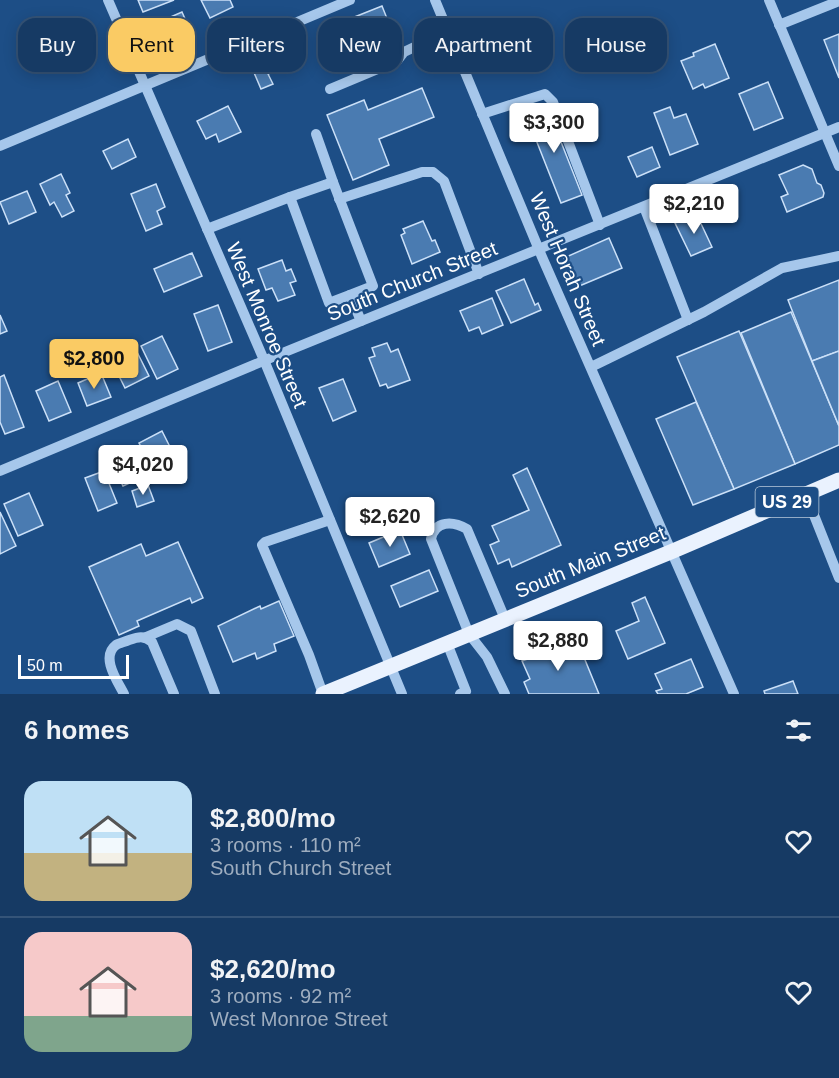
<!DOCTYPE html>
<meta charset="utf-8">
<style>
:root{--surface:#163a64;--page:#23456d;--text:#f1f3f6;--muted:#9eadbf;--line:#355478;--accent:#facb64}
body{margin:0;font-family:Helvetica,sans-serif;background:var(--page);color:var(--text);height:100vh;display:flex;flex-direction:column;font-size:22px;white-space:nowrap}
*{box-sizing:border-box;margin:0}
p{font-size:20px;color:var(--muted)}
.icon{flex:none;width:33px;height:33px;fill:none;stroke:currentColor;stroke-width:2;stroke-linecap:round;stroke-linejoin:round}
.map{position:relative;height:694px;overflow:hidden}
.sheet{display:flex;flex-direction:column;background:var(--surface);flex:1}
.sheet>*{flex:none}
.banner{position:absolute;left:18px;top:18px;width:804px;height:54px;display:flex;gap:12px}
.scale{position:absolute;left:18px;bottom:15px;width:111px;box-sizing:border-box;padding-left:6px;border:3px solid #fff;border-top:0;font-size:16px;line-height:21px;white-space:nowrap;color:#fff;-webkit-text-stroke:4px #1d4e86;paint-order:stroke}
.price{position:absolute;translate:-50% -51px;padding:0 14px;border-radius:6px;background:#fff;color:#222;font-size:20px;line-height:39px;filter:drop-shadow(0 2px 3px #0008)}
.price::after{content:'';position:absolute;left:50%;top:36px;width:18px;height:14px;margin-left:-9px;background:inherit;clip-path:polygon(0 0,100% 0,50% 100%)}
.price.selected{background:var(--accent);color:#111}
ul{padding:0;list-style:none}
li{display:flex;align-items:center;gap:18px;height:150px;padding:0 24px}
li+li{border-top:2px solid var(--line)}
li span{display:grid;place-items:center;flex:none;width:168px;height:120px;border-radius:18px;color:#555}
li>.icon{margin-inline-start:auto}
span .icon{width:72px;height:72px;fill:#fffc;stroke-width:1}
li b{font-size:26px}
h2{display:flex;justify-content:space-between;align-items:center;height:72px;padding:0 24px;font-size:26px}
.pill{padding:0 21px;border-radius:18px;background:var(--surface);box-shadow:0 3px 15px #0003,0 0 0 2px var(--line);font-size:21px;line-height:54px}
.pill.selected{background:var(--accent);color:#111}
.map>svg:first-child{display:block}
.building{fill:#4a7bb1;stroke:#cbe0f8;stroke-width:1.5}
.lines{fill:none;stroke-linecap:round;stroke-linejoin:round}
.minor{stroke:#a6c7eb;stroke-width:10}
.major{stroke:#eaf2fe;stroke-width:15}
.labels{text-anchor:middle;stroke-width:4.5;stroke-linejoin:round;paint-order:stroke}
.shield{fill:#1d4e86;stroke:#bbcadb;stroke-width:1.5}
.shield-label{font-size:18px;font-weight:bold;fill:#fff}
.street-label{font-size:20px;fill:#fff;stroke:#1d4e86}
</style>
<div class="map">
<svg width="839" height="694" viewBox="0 0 839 694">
<rect width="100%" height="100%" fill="#1d4e86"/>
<g class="building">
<path d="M138 0H174L143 12Z"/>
<path d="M201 0H230L233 7 210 18Z"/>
<path d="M382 6 388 21 378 25 383 37 372 42 367 32 360 36 352 18Z"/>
<path d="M182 12 193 37 160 51 150 26Z"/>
<path d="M839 34V78L824 40Z"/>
<path d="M715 44 729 78 705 88 703 84 693 89 681 61 694 56 693 53Z"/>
<path d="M267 53 275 71 268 74 273 84 261 89 249 61Z"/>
<path d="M768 82 783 118 754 130 739 94Z"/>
<path d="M422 88 434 117 379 139 389 165 353 180 327 115 364 100 368 110Z"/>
<path d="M546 104 582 195 561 203 525 112Z"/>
<path d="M228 106 241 132 219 142 216 134 206 139 197 121Z"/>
<path d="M670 107 674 118 686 114 698 144 670 155 654 113Z"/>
<path d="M128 139 136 157 112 169 103 151Z"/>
<path d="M652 147 660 167 637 177 628 157Z"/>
<path d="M803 165 812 169 817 183 821 185 824 193 823 197 787 212 781 197 788 194 779 175Z"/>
<path d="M61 174 70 193 66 195 74 211 62 217 54 202 50 205 40 184Z"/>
<path d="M156 184 165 207 157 211 162 224 146 231 131 194Z"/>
<path d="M27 191 36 212 9 224 0 202Z"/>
<path d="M696 213 712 247 691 256 675 223Z"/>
<path d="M423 221 432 241 435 240 440 252 412 264 401 235 405 233 403 229Z"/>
<path d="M609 238 622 268 577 287 564 258Z"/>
<path d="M192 253 202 276 164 292 154 269Z"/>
<path d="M282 260 286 271 291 269 296 281 290 283 295 295 278 301 272 288 266 290 258 269Z"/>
<path d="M524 279 535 305 538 303 541 310 511 323 496 291Z"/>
<path d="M839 280V351L812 361 788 300Z"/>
<path d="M492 298 503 325 482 334 479 327 469 331 460 311Z"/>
<path d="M218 305 232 342 208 351 194 314Z"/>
<path d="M791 312 839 426V445L795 464 741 333Z"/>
<path d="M0 315 7 331 0 334Z"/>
<path d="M739 331 795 464 734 489 677 357Z"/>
<path d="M162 336 178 369 157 379 141 346Z"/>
<path d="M387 343 391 352 398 349 410 380 388 388 386 384 380 386 369 358 375 356 372 348Z"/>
<path d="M134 346 149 376 125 388 110 358Z"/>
<path d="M839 351V426L812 361Z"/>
<path d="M101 373 111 397 87 406 78 383Z"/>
<path d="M4 375 24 427 5 434 0 422V377Z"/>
<path d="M343 379 356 411 333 421 319 388Z"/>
<path d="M58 381 71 412 49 421 36 391Z"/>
<path d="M696 402 734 489 693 505 656 419Z"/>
<path d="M162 431 174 455 151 466 139 443Z"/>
<path d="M139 451 150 474 123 486 112 463Z"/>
<path d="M527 468 561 545 512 567 509 559 498 564 490 545 499 541 492 526 529 510 513 475Z"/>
<path d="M104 471 117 503 98 511 85 478Z"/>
<path d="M148 485 154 501 137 507 132 491Z"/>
<path d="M29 493 43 525 18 536 4 504Z"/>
<path d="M0 512 16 546 0 554Z"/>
<path d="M400 530 410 554 379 567 369 543Z"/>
<path d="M178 542 203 598 192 603 190 598 137 621 139 626 119 635 89 567 141 544 146 556Z"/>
<path d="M429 570 438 591 400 607 391 586Z"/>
<path d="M645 597 665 643 628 659 616 631 639 621 632 603Z"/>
<path d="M279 601 294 636 274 644 276 651 257 659 255 653 233 662 218 626 260 606 261 609Z"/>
<path d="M556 638 560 647 567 645 573 659 583 655 599 694H529L524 682 530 679 522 661 533 657 529 649Z"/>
<path d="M691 659 703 687 686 694H658L656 691 662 689 655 674Z"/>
<path d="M793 681 798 694H765L764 691Z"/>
</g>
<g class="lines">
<g class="minor">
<path d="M108 0 264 360 402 694"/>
<path d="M435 0 542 257 734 694"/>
<path d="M769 0 839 166"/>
<path d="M779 25 839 1"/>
<path d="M330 89 397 61 404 52 448 31"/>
<path d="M482 114 545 94 553 102 600 225"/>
<path d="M316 134 333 182"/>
<path d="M0 146 350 0"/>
<path d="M290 197 333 182 373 286 350 295"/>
<path d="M339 199 422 172H433L444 181 479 274"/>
<path d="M644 207 688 320"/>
<path d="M207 229 290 197 329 303 350 295 361 321"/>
<path d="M591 367 704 312 782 268 839 256"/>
<path d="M0 471 280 354 839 127"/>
<path d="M806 495 839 578"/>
<path d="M146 637 177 624 191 631 215 694"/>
<path d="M447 643 466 691 460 694"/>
<path d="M124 694C118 682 100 657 116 645 119 643 125 642 129 640 138 637 144 635 152 642L174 694"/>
<path d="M323 694 309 655 262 545 265 542 330 520"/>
<path d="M505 694 487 657 469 634 431 539C435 520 453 521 467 529L505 619"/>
</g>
<path class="major" d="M323 694 673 551 839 480"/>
</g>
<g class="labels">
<rect class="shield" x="755.5" y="487" width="63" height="30" rx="4.5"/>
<g class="shield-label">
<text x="787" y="508">US 29</text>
</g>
<g class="street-label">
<text transform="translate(568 269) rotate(67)" y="7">West Horah Street</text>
<text transform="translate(412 281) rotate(-22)" y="7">South Church Street</text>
<text transform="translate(267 325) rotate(67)" y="7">West Monroe Street</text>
<text transform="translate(590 562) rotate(-22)" y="7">South Main Street</text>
</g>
</g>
</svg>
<div class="scale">50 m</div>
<b class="price" style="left:554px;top:154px">$3,300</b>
<b class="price" style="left:694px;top:235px">$2,210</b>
<b class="price selected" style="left:94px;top:390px">$2,800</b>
<b class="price" style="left:143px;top:496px">$4,020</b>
<b class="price" style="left:390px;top:548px">$2,620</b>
<b class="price" style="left:558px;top:672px">$2,880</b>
<div class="banner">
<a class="pill">Buy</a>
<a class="pill selected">Rent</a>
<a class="pill">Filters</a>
<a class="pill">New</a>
<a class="pill">Apartment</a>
<a class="pill">House</a>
</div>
</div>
<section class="sheet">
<h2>6 homes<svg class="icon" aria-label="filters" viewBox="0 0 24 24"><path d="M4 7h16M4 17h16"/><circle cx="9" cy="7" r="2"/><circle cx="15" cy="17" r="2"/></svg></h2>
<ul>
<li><span style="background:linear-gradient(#bfe0f5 60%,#c2b280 0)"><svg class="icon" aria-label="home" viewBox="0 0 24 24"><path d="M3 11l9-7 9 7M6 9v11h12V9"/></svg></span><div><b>$2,800/mo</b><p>3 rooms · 110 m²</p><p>South Church Street</p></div><svg class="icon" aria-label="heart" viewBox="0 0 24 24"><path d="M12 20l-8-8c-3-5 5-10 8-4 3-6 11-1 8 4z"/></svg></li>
<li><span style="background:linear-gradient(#f6c9c9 70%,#7fa58c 0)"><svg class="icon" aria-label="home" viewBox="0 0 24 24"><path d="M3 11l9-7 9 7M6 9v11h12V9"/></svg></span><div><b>$2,620/mo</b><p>3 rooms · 92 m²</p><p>West Monroe Street</p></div><svg class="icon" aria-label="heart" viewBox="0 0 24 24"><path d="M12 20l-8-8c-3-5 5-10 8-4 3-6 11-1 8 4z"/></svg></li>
</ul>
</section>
